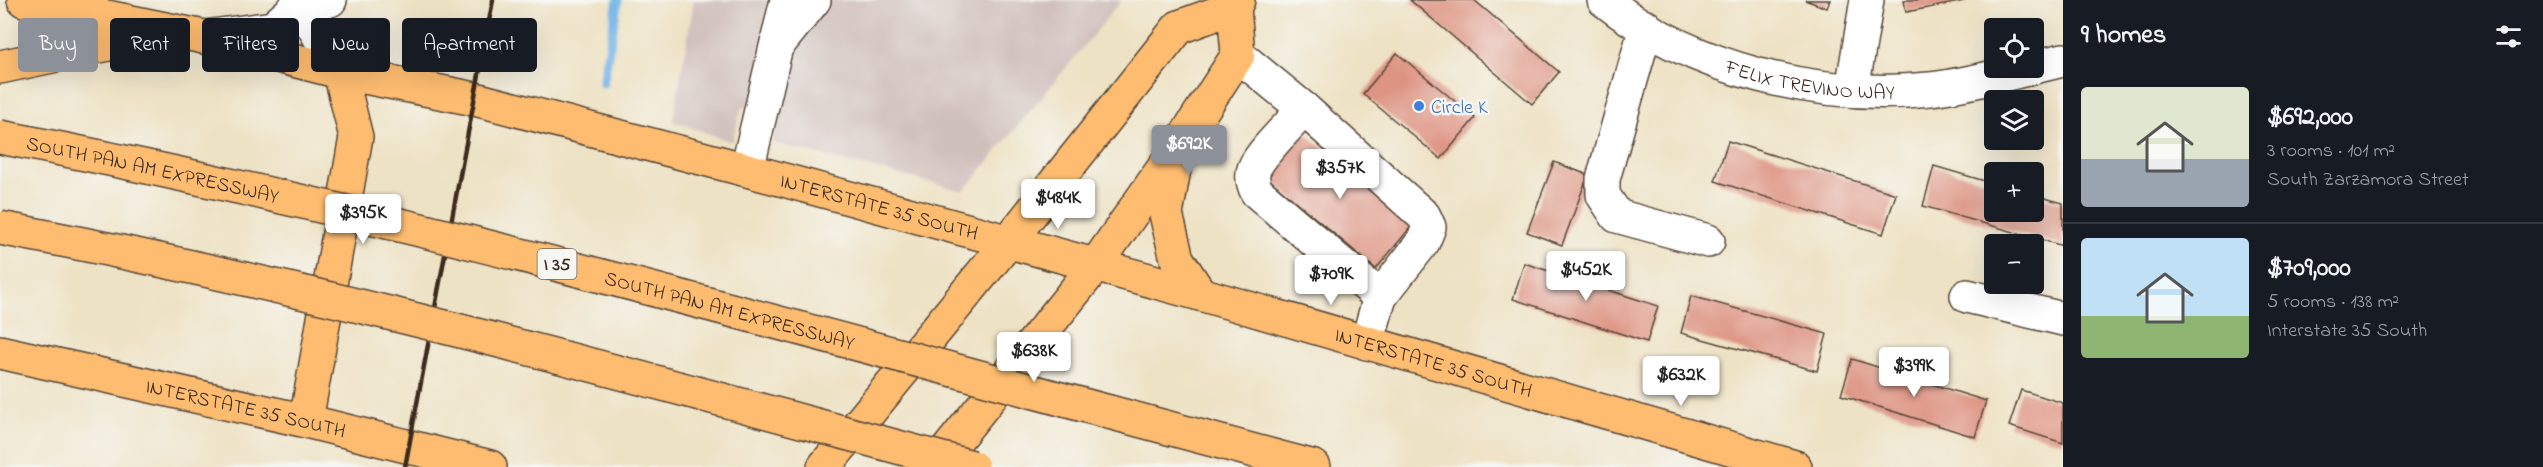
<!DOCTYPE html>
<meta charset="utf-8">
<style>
:root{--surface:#171b24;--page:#242831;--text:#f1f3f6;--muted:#9ea1a6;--line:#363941;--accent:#8c9099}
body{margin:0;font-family:"Indie Flower",sans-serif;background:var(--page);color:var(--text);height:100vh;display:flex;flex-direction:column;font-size:22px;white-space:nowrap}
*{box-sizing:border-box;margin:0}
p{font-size:20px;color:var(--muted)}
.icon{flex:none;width:33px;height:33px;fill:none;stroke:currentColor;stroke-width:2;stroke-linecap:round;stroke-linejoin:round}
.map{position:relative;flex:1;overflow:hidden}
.drawer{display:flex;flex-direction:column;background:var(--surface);width:480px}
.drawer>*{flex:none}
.top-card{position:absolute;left:18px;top:18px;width:570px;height:54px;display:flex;gap:12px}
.buttons{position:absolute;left:1984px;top:18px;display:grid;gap:12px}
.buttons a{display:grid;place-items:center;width:60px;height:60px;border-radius:6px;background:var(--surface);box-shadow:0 6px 24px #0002;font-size:30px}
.price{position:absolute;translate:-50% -51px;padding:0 14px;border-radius:6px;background:#fff;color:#222;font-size:20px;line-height:39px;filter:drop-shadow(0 2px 3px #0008)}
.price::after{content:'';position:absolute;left:50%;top:36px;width:18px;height:14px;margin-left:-9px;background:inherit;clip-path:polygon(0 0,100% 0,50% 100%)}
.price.selected{background:var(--accent);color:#fff}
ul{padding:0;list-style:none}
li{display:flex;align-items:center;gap:18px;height:150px;padding:0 18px}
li+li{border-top:2px solid var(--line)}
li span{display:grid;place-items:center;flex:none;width:168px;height:120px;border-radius:6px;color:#555}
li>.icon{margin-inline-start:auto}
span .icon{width:72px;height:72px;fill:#fffc;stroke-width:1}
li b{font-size:26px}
h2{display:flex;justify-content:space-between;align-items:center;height:72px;padding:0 18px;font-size:26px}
.chip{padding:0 21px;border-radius:6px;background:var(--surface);box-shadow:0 6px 24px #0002;font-size:21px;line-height:54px}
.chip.selected{background:var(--accent);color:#fff}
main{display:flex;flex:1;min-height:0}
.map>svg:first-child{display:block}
.industrial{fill:#d0c0bc}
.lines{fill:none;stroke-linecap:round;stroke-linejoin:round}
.stream{stroke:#71b4e6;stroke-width:9}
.building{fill:#de9483}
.minor-casing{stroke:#564637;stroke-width:36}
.major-casing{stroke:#564637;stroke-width:36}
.highway-casing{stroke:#564637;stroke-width:36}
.path{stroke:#564637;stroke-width:4;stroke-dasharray:1.5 4.5;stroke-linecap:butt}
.minor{stroke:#fff;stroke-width:33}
.major{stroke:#fdbc70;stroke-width:33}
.highway{stroke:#fdbc70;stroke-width:33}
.rail{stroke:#3b2a1e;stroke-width:4.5}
.highway-bridge-casing{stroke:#564637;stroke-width:36;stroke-linecap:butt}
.highway-bridge{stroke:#fdbc70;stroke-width:33}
.shop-dot{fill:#3f7fe0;stroke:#f6f6f2;stroke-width:2}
.labels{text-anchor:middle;stroke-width:5;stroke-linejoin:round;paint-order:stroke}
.shield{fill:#f6f6f2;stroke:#73675e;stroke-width:1.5}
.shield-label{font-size:18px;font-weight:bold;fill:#3b2a1e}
.street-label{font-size:20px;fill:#3b2a1e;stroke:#f6f6f2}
.shop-label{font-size:20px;fill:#366cbe;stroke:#f6f6f2;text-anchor:start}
</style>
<main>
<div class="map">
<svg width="2063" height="467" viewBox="0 0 2063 467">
<rect width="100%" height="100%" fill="#f6f6f2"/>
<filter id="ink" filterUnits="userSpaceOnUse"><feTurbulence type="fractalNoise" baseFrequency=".0167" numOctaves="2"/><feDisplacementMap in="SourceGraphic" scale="12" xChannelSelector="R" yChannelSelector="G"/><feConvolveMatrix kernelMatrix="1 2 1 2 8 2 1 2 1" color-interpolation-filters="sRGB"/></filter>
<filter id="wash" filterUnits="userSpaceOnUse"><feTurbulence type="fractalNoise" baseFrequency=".008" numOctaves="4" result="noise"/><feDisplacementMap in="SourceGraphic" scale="24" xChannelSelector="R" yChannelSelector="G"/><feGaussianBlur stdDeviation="1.35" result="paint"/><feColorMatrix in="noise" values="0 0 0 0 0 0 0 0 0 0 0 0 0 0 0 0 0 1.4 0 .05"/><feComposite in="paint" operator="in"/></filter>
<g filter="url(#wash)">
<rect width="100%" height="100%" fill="#eee2c4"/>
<path class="industrial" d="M694 0H1122L964 191 773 143 779 112 742 107 732 142 673 121Z"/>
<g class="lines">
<path class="stream" d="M603 83 618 0"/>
</g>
<g id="blocks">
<g class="building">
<path d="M1410 0H1474L1559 72 1532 104Z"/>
<path d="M1805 0H1830L1827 8Z"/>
<path d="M1904 0H1965V1L1906 12Z"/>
<path d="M1397 53 1475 118 1441 159 1363 94Z"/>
<path d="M1305 133 1414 223 1376 269 1265 176 1300 134Z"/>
<path d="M1728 141 1896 194 1883 234 1715 181Z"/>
<path d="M1554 162 1588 175 1562 245 1527 232Z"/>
<path d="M1934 166 1995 184V212H2034V195L2063 203V246L1923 206Z"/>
<path d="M1524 263 1658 306 1647 342 1513 299Z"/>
<path d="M1691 296 1827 334 1817 371 1681 333Z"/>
<path d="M1852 359 1986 401 1975 437 1841 395Z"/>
<path d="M2021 390 2063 403V443L2009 426Z"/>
</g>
</g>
</g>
<g filter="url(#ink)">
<use href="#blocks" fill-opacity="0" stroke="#564637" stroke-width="1.5"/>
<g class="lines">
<defs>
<g id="minor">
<path d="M298 0 340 72"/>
<path id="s1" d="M1604 0C1692 69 1819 101 1930 89 1965 85 1998 76 2032 68"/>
<path d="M1646 27 1603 179V195L1617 216 1708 241"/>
<path d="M204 37 273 28 299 5 330 0"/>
<path d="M781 41 814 0"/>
<path d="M1238 55 1304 109 1424 216 1429 227 1423 242 1380 297"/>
<path d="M2034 67 2063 60"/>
<path d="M1852 90 1867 0"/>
<path d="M1304 109C1291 124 1261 152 1254 169 1251 177 1253 184 1257 192L1380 297 1367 343"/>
<path d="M747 170 787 0"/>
<path d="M1967 296 2063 319"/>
</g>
<g id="major">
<path id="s2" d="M24 0 204 37 340 72 475 99 747 170 1200 294 1795 467"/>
<path d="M0 67 109 44 164 40"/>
<path d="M1176 158 1166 214 1177 259 1200 294"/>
<path id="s3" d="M0 352 306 421 490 467"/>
<path d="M306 421 356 137 340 72"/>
<path d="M824 467 1008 242 1179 27 1234 7"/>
<path d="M934 467 1095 266 1177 149 1238 55 1234 7 1238 0"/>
</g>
<path id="highway" d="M1109 412 1314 467"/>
</defs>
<use href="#minor" class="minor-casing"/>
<use href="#major" class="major-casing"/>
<use href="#highway" class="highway-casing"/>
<path class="path" d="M426 45 437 58"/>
<use href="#minor" class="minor"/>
<use href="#major" class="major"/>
<use href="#highway" class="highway"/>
<path class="rail" d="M405 467 493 0"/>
<defs>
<g id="highway-bridge">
<path id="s4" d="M0 137C375 209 741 313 1109 412"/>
<path d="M0 228C328 289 650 381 972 467"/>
</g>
</defs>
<use href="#highway-bridge" class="highway-bridge-casing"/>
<use href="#highway-bridge" class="highway-bridge"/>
</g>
</g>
<circle class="shop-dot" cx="1419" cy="106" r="6"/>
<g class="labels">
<rect class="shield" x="537.5" y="249" width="39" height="30" rx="4.5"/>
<g class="shield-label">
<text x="557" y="270">I 35</text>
</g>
<g class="street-label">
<text dy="7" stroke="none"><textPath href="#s1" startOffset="225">FELIX TREVINO WAY</textPath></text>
<text dy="7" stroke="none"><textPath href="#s4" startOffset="156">SOUTH PAN AM EXPRESSWAY</textPath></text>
<text dy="7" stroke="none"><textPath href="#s2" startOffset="880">INTERSTATE 35 SOUTH</textPath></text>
<text dy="7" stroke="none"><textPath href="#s4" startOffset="750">SOUTH PAN AM EXPRESSWAY</textPath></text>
<text dy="7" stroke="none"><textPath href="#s2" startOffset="1456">INTERSTATE 35 SOUTH</textPath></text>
<text dy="7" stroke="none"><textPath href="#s3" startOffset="252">INTERSTATE 35 SOUTH</textPath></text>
</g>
<g class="shop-label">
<text x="1431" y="113">Circle K</text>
</g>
</g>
</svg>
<div class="buttons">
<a><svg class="icon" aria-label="locate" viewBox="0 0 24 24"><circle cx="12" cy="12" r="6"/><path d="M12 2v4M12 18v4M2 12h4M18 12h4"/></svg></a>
<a><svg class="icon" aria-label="layers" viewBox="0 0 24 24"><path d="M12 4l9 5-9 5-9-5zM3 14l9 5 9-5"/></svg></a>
<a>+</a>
<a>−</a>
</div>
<b class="price selected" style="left:1189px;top:176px">$692K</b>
<b class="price" style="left:1340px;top:200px">$357K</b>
<b class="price" style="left:1058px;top:230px">$484K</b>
<b class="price" style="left:363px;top:245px">$395K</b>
<b class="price" style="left:1586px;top:302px">$452K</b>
<b class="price" style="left:1331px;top:306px">$709K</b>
<b class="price" style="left:1034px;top:383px">$638K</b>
<b class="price" style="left:1914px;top:398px">$399K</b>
<b class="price" style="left:1681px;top:407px">$632K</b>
<div class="top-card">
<a class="chip selected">Buy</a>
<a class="chip">Rent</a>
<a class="chip">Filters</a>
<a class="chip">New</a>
<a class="chip">Apartment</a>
</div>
</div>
<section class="drawer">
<h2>9 homes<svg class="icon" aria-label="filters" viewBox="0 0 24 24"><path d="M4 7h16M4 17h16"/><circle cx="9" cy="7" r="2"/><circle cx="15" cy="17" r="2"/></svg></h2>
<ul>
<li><span style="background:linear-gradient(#dfe7d0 60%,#9aa5b1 0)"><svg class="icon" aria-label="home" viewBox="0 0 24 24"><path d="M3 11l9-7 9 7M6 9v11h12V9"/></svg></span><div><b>$692,000</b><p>3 rooms · 101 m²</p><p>South Zarzamora Street</p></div></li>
<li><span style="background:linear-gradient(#bfe0f5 65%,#8fb573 0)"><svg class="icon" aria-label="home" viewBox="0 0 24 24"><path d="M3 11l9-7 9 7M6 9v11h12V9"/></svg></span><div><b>$709,000</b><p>5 rooms · 138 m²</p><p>Interstate 35 South</p></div></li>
</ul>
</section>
</main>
